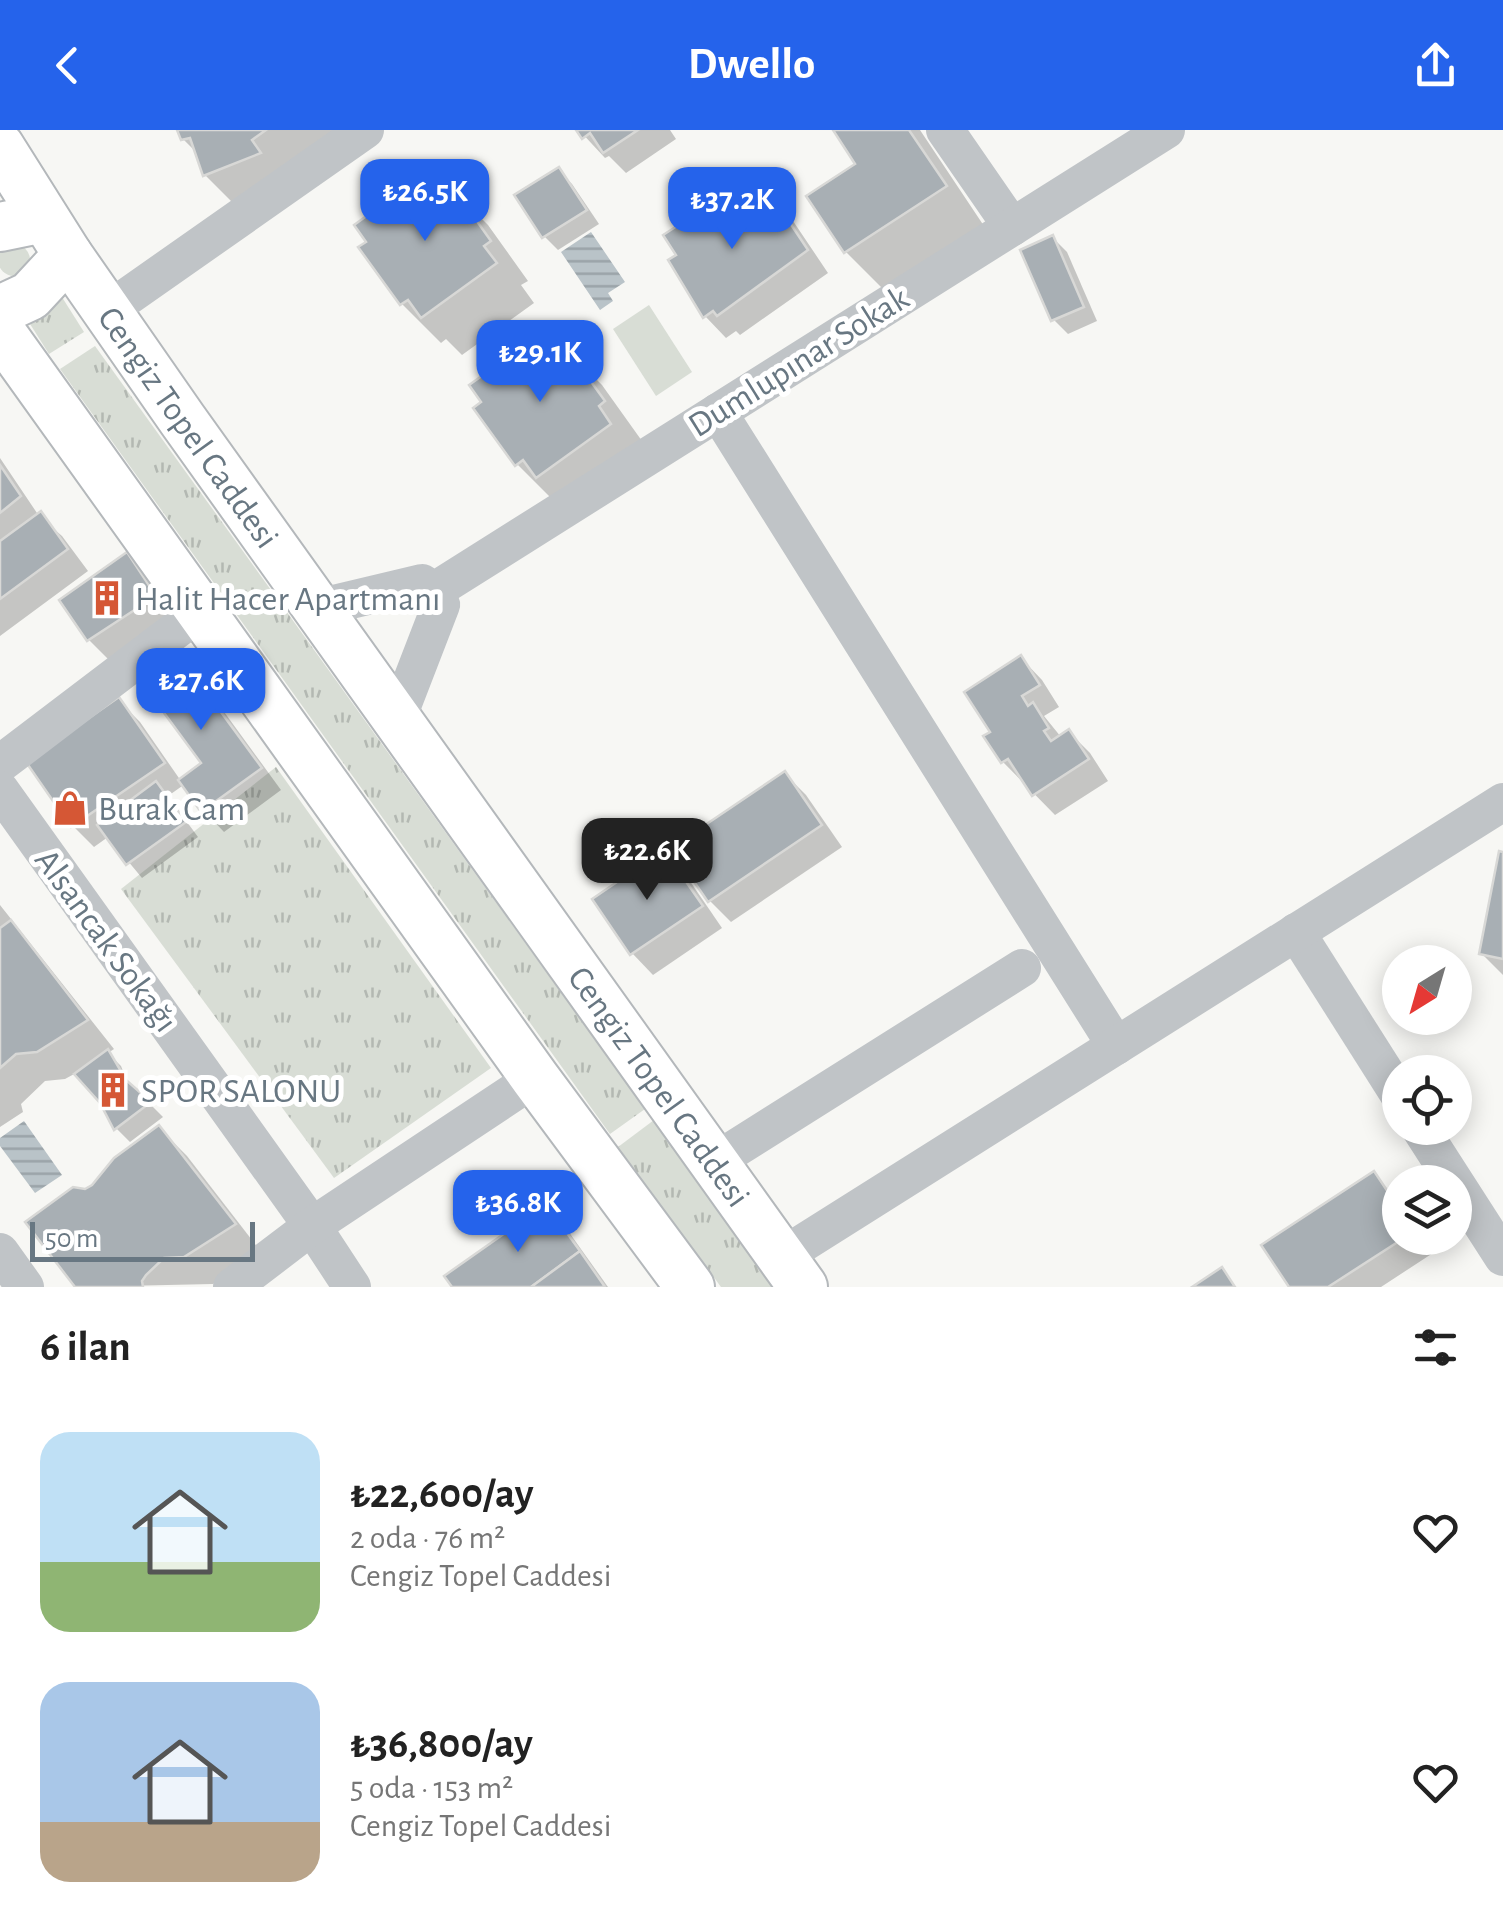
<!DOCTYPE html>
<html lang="tr">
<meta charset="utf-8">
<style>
:root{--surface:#fff;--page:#f6f6f6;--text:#222;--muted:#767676;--accent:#2563eb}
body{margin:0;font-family:"Alegreya Sans",sans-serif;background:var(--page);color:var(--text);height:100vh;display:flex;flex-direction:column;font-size:38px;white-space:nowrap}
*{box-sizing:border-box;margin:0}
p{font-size:32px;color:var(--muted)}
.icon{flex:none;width:55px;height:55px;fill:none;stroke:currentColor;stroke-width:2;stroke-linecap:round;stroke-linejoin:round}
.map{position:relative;height:1157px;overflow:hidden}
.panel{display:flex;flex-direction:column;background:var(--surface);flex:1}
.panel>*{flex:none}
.needle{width:65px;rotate:217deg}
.buttons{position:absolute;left:1382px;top:815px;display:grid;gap:20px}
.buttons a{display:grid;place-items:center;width:90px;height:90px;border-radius:50%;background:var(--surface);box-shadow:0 5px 25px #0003;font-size:50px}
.scale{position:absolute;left:30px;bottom:25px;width:225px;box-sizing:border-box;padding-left:10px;border:5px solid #687782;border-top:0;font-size:28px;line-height:35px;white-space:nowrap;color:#687782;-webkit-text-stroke:8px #fff;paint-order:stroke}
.price{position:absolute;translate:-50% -85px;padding:0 22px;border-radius:20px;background:var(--accent);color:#fff;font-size:32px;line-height:65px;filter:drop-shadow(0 2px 5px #0008)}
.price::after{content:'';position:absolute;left:50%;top:60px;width:30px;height:22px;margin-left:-15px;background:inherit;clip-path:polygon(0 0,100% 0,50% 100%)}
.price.on{background:#222;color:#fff}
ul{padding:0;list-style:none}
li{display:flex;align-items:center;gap:30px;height:250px;padding:0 40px}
li span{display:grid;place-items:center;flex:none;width:280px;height:200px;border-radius:30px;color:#555}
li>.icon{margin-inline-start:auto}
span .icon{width:120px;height:120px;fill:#fffc;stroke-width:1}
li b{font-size:42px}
h2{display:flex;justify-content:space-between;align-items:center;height:120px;padding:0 40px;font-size:42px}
header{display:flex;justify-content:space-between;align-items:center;height:130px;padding:0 40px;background:var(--accent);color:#fff;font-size:45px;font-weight:700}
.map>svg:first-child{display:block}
.grass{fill:url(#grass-tufts)}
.pitch{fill:#d8ddd5}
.water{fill:url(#water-rules)}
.shadow{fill:#0003}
.building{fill:#a8afb4;stroke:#d8d8d6;stroke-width:2.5}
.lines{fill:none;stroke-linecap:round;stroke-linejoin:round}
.major-casing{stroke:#b4b8bb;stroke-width:52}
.minor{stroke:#c0c4c7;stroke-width:38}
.major{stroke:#fff;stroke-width:48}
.labels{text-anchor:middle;stroke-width:10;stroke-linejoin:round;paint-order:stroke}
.street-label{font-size:35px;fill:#687782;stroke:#fff}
.poi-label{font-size:35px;fill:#687782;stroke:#fff;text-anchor:start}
</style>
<header><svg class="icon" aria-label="back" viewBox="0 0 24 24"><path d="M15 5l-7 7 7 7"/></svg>Dwello<svg class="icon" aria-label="share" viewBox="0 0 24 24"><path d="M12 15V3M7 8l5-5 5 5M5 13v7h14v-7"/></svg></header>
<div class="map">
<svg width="1503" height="1157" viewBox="0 0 1503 1157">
<defs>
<pattern id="grass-tufts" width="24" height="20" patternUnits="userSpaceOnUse" patternTransform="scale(2.5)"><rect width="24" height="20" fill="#d8ddd5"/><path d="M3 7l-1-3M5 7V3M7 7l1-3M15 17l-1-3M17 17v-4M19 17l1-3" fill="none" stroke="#b3b8b2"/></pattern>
<pattern id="water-rules" width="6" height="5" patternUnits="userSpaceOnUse" patternTransform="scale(2.5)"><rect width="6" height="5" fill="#b9c3c8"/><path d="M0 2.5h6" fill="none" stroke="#9aa3a8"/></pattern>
</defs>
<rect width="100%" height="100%" fill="#f7f7f4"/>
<g class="grass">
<circle cx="14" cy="130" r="16"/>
<path d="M60 164 84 202 49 224 25 186Z"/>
<path d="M95 216 645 979 610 1004 60 239Z"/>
<path d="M276 637 491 938 334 1048 121 759Z"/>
<path d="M654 990 777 1157H721L618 1017Z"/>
</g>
<path class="pitch" d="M649 175 692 242 656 266 613 199Z"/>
<g class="water">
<path d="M591 102 625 152 608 163 613 171 600 180 561 122Z"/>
<path d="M24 991 62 1045 35 1063 0 1016V1008Z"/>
</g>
<g class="shadow">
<path d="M180 0H349L233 73 205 45 197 23 183 9Z"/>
<path d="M579 0H670L676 9 626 43 609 26 605 28Z"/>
<path d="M836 0H920L984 96 885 161 846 122 809 66 859 34Z"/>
<path d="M558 40 572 54 599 94 558 120 544 106Z"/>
<path d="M429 44 444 59 449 56 488 95 528 151 521 155 534 173 462 225 446 209 441 213 402 174Z"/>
<path d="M768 64 789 85 828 143 740 205 736 201 726 208 705 186 716 73 731 88Z"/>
<path d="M1053 108 1067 122 1097 191 1068 204 1053 189Z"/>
<path d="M544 204 559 219 563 216 602 255 642 311 556 373 517 334Z"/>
<path d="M0 328 39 386 62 406 88 441 0 506Z"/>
<path d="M127 426 148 447 175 488 110 531 89 510 62 471Z"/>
<path d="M177 525 198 546 281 660 224 702 203 680 185 654 168 666 198 707 142 748 108 707 94 717 73 696 119 571 140 592 181 651 204 634Z"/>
<path d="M1021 528 1042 550 1059 577 1044 586 1061 607 1069 602 1090 623 1108 651 1055 685 1003 632 993 602Z"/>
<path d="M785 644 806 665 842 717 731 792 710 771 674 719Z"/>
<path d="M664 723 685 744 722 798 653 845 632 823Z"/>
<path d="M1503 725V845L1482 824Z"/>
<path d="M0 775 114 919 108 923 121 936 127 951 163 987 130 1012 116 998 102 971 76 943 65 949 45 951 21 974 23 982 0 997Z"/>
<path d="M159 998 187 1026 262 1123 213 1154 78 1157 86 1061Z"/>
<path d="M1374 1044 1400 1073V1108H1423L1433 1123 1381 1157H1292Z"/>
<path d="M545 1077 566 1098 608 1157H455Z"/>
</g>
<g class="building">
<path d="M177 0H266L252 10 261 23 203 46 190 8 181 10Z"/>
<path d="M576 0H638L603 23 590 3 582 9Z"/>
<path d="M833 0H909L947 56 844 123 806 66 855 34Z"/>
<path d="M559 37 587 80 542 108 514 65Z"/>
<path d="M430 40 442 57 449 52 491 111 484 116 497 133 421 188 408 170 400 175 358 117 366 112 354 95Z"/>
<path d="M768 60 808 120 717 186 713 181 703 188 668 130 676 125 663 105 717 70 729 87Z"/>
<path d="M1053 105 1084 177 1051 191 1020 120Z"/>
<path d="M545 201 557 218 563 213 605 271 599 276 611 294 536 348 523 330 515 336 473 278 481 272 469 255Z"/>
<path d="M0 335 21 366 0 383Z"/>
<path d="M41 381 68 419 0 469V411Z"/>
<path d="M127 422 156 466 87 511 59 470Z"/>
<path d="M177 522 262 638 201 682 178 650 201 633 139 549Z"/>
<path d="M1021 525 1040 555 1022 566 1028 576 1033 572 1049 598 1044 601 1051 611 1069 599 1089 629 1032 666 1008 629 1001 633 983 606 990 602 964 562Z"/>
<path d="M119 567 165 633 71 697 26 632Z"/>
<path d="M785 641 822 695 708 772 671 718Z"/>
<path d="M156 651 186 692 126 735 97 695Z"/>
<path d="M664 720 703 776 630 825 592 769Z"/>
<path d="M1499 721 1503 722V829L1479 824Z"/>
<path d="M11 790 88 890 37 922 16 924 0 938V798Z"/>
<path d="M108 919 126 950 151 972 114 1000 100 973 74 944Z"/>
<path d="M159 995 236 1094 184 1127 164 1128 146 1145 142 1151 143 1157H75L25 1092 73 1057 85 1059 92 1055 114 1028Z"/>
<path d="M1374 1041 1400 1080V1108H1404L1328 1157H1289L1261 1115Z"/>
<path d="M546 1074 580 1121 531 1157H452L444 1146Z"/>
<path d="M580 1121 605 1157H531Z"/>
<path d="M1222 1137 1235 1157H1192Z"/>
</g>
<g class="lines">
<defs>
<g id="major">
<path id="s1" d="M0 17 68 125 182 289 803 1157"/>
<path d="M0 97 44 88"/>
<path d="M0 180 30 166 68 125"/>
<path d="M0 201 535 948 690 1157"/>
</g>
</defs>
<use href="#major" class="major-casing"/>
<g class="minor">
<path d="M945 0 1012 97"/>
<path d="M107 181 365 0"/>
<path d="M718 282 1116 916"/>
<path d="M431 463 1166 0"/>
<path d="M317 478 422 453 441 475 397 589"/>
<path d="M0 634 201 481"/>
<path d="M0 660 312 1096 352 1157"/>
<path d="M1296 802 1400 966"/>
<path d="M1420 998 1503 1127"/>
<path d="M714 1032 1022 838"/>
<path d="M0 1122 25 1157"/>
<path d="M781 1127 1503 672"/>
<path d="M232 1157 312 1096 535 948"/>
</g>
<use href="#major" class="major"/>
</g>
<defs>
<symbol id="building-bare" viewBox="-9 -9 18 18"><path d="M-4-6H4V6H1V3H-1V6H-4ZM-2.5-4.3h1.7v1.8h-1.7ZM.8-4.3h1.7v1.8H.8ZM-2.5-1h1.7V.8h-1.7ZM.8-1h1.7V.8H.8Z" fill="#d55735" stroke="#fff" stroke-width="2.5" paint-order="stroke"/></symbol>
<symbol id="shop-bare" viewBox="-9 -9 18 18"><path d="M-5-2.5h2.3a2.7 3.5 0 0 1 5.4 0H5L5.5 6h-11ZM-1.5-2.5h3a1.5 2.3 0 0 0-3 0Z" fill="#d55735" stroke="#fff" stroke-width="2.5" paint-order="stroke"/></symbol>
</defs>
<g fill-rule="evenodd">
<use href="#building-bare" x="82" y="443" width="50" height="50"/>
<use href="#shop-bare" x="45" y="653" width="50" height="50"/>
<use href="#building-bare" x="88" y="935" width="50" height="50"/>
</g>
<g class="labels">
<g class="street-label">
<text transform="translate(798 231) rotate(-32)" y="12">Dumlupınar Sokak</text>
<text dy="12" stroke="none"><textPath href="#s1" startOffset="338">Cengiz Topel Caddesi</textPath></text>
<text transform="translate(107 810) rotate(54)" y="12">Alsancak Sokağı</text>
<text dy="12" stroke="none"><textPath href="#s1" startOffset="1148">Cengiz Topel Caddesi</textPath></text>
</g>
<g class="poi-label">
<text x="135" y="480">Halit Hacer Apartmanı</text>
<text x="98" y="690">Burak Cam</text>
<text x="141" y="972">SPOR SALONU</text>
</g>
</g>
</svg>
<div class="buttons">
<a><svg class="needle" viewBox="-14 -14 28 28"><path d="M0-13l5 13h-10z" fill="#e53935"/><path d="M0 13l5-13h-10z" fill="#767676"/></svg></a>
<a><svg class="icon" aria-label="locate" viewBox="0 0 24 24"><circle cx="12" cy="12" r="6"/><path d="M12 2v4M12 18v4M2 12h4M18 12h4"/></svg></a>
<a><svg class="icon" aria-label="layers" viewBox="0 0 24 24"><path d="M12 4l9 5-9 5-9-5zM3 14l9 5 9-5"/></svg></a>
</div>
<div class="scale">50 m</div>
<b class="price" style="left:425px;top:114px">₺26.5K</b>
<b class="price" style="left:732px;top:122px">₺37.2K</b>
<b class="price" style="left:540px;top:275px">₺29.1K</b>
<b class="price" style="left:201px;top:603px">₺27.6K</b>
<b class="price on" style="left:647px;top:773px">₺22.6K</b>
<b class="price" style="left:518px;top:1125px">₺36.8K</b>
</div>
<section class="panel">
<h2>6 ilan<svg class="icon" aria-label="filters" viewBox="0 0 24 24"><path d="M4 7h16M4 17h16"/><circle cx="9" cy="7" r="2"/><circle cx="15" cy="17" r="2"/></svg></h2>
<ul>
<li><span style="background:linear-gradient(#bfe0f5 65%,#8fb573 0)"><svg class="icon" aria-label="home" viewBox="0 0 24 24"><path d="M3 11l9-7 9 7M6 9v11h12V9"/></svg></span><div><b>₺22,600/ay</b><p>2 oda · 76 m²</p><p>Cengiz Topel Caddesi</p></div><svg class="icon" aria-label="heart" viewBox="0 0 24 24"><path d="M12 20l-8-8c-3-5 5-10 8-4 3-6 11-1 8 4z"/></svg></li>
<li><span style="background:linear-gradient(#a9c7e8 70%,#b9a48a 0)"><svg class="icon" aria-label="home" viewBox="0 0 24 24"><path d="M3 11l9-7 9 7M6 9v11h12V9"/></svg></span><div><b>₺36,800/ay</b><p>5 oda · 153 m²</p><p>Cengiz Topel Caddesi</p></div><svg class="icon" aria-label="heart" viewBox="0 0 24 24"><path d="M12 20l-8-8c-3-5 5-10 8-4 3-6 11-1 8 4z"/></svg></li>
</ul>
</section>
